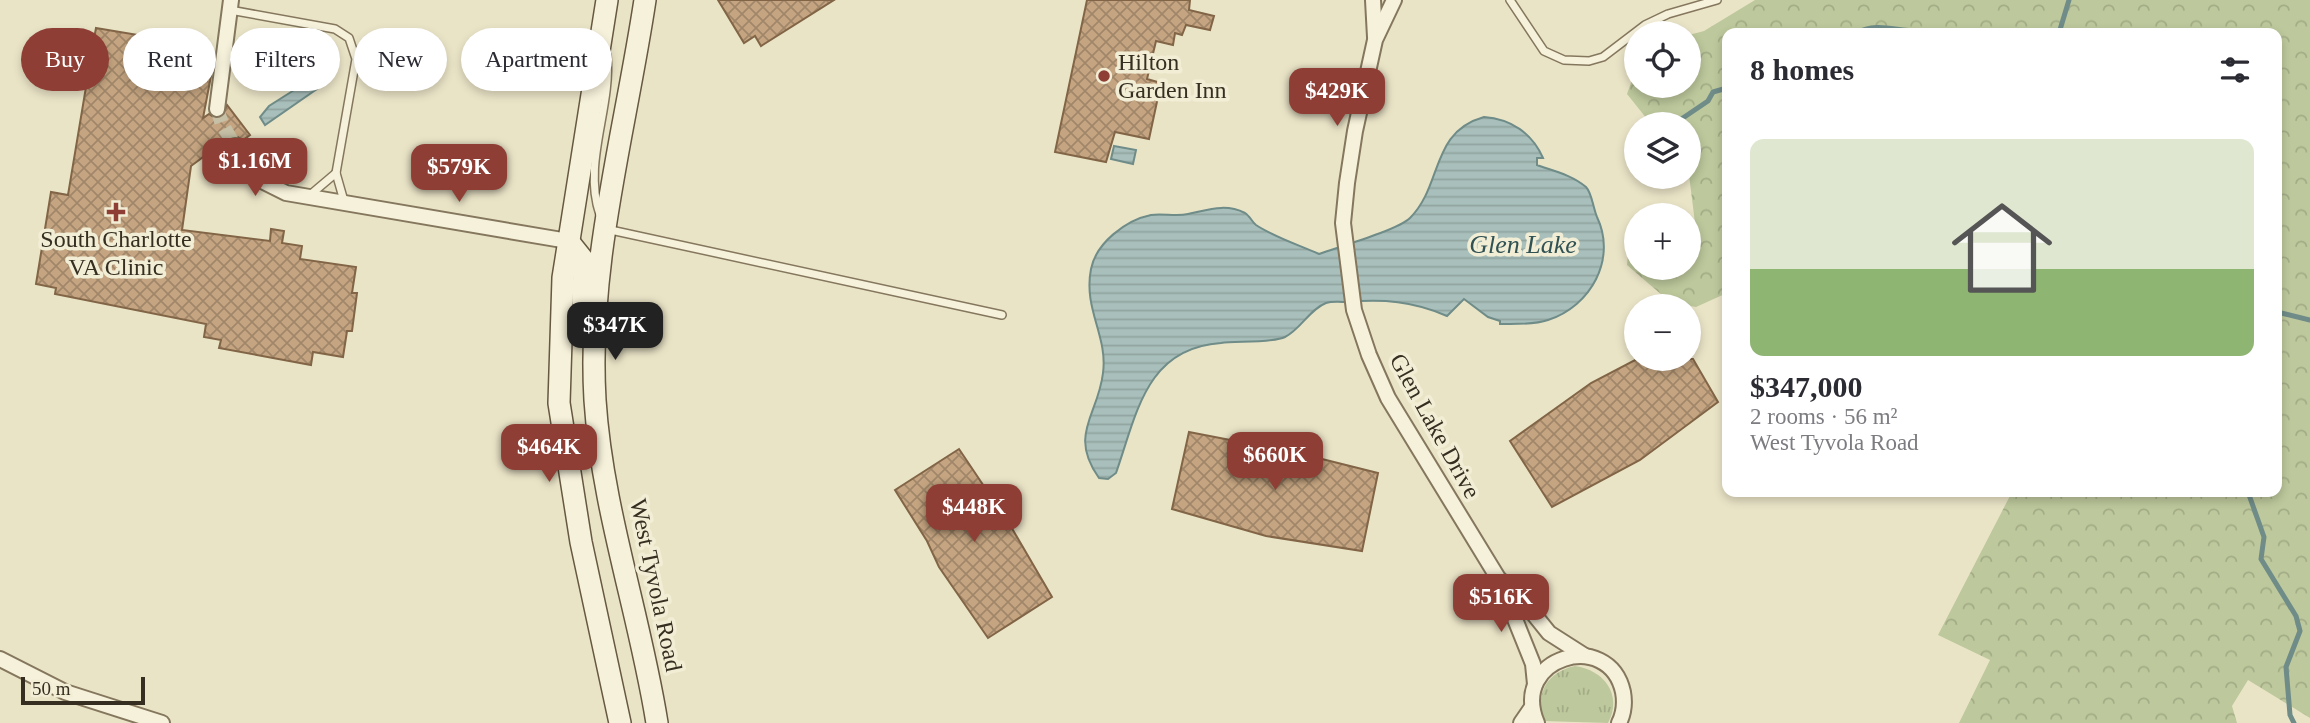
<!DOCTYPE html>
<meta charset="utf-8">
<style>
:root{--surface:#fff;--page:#f7f7f7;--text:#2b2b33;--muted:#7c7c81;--line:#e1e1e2;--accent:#8e3e34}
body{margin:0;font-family:Georgia,serif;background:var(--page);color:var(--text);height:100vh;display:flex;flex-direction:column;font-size:26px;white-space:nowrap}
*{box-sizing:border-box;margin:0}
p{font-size:23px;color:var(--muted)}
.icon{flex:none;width:38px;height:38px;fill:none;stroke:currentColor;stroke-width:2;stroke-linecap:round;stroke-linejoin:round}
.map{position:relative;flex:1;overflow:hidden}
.side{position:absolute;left:1722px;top:28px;width:560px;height:469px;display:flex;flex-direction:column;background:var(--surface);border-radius:14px;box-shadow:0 4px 10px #0003}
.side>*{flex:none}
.hud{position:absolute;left:21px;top:28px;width:665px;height:63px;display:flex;gap:14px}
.controls{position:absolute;left:1624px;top:21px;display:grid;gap:14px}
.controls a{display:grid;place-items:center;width:77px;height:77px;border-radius:50%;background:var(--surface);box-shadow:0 4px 10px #0003;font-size:35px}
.scale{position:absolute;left:21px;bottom:18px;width:124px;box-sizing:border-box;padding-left:7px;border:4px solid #362e20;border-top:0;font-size:19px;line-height:24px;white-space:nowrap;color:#362e20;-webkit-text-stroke:5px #f2eed6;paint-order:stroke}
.price{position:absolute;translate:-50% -60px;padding:0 16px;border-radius:14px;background:var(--accent);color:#fff;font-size:23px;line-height:46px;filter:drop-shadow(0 2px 4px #0008)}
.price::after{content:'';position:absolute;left:50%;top:42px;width:21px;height:16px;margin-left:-10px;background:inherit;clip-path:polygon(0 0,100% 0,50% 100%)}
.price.on{background:#222;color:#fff}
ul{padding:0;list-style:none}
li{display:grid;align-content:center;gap:14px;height:371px;padding:0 28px}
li+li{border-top:2px solid var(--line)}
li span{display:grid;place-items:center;height:217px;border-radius:14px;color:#555}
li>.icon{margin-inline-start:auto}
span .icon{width:126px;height:126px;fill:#fffc;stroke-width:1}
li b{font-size:30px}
h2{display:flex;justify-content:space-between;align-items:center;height:84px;padding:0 28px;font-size:30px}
.pill{padding:0 24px;border-radius:32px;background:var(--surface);box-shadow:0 4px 10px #0003;font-size:24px;line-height:63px}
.pill.on{background:var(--accent);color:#fff}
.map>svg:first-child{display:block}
.grass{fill:url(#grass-tufts)}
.forest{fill:url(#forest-crowns)}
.water{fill:url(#water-rules);stroke:#6f8c88;stroke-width:2}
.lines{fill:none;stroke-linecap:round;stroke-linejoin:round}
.stream{stroke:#6f8c88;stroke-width:5}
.building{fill:url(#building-cross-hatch);stroke:#816546;stroke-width:2}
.minor-tunnel{stroke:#c6c0a6;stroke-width:14;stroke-dasharray:14 7;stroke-linecap:butt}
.service-casing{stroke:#84775e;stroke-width:10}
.minor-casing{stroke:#84775e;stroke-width:18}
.secondary-casing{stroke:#665841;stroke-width:24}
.service{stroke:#f6f1da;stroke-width:7}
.minor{stroke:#f6f1da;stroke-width:14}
.secondary{stroke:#f6f1da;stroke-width:21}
.poi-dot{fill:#8e3e34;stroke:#f2eed6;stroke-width:2.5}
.labels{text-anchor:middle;stroke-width:7;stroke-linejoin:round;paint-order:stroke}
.poi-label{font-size:24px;fill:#362e20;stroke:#f2eed6;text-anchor:start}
.street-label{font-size:24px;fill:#362e20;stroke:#f2eed6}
.water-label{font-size:26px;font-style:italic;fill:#315254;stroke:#f2eed6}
</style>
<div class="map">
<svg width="2310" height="723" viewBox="0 0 2310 723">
<defs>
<pattern id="grass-tufts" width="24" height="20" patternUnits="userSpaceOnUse" patternTransform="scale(1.75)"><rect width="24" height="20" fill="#bdc89c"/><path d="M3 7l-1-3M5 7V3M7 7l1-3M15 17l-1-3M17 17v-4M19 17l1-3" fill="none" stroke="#a3ac86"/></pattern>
<pattern id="forest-crowns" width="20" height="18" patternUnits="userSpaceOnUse" patternTransform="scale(1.75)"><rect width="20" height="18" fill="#bdc89c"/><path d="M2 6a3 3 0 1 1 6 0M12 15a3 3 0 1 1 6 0" fill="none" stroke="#a3ac86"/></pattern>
<pattern id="water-rules" width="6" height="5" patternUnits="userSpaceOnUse" patternTransform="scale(1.75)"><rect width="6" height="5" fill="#a8bfbb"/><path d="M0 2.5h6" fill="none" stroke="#91a4a0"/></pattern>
<pattern id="building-cross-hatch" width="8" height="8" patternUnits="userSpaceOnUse" patternTransform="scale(1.75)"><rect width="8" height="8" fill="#c5a581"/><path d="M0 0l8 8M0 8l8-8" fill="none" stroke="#a18769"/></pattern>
</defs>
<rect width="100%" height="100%" fill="#eae4c7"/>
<path class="grass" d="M1575 666C1604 670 1623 695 1608 723L1543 721C1535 693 1547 672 1575 666Z"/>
<path class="forest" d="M1755 0H2310V718L2248 680 2232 706 2237 723H1959L1990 660 1938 635 2012 492H2277V33H1727V293L1696 307 1670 302 1627 265 1630 234 1636 231V268H1689V230L1695 223 1689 175V124H1651L1627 94 1636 69V86H1689V35L1704 31Z"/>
<g class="water">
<path d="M321 73 327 82 265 125 260 117 269 106Z"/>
<path d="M1484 117C1511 119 1532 133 1543 158H1537V165C1554 171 1572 175 1586 187 1592 193 1593 208 1597 217 1617 259 1591 306 1548 320 1534 325 1515 324 1500 324V321L1488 317 1464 299 1447 316C1413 301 1383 299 1347 302 1341 302 1332 301 1326 303 1310 309 1300 330 1285 337 1273 343 1236 341 1221 343 1146 348 1137 413 1116 473L1108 479 1099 478C1068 434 1098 416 1103 373 1108 336 1083 309 1091 269 1096 243 1126 220 1151 215 1163 213 1176 217 1188 214 1208 210 1225 203 1245 213 1250 216 1252 222 1256 225 1274 237 1299 245 1319 254 1338 247 1398 230 1410 218 1443 185 1430 132 1484 117Z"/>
<path d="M1114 146 1136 150 1133 164 1111 159Z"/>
</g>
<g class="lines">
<g class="stream">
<path d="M1856 33C1877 22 1895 31 1917 31 1939 32 1957 29 1979 33"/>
<path d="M2059 33 2069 0"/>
<path d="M1674 124 1708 101 1713 92 1727 88"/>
<path d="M2277 312 2310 320"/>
<path d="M2248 492 2264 537 2261 559 2296 616 2300 631 2286 667 2290 715 2294 723"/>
</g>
</g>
<g class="building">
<path d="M718 0H834L761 46 755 36 744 43Z"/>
<path d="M1087 0H1190L1189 10 1214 16 1210 30 1186 25 1182 35 1175 33 1173 45 1156 41 1147 79 1161 83 1149 139 1115 132 1106 162 1055 152Z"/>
<path d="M96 28 180 42 175 70 211 76 203 118 209 114 215 118H221L227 105 250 135 243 140 238 137 230 138 226 143 227 152 216 160 210 152 191 166 182 230 270 241 271 229 284 231 282 243 302 246 300 259 356 267 352 293H357L352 331H347L343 357 313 352 311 365 219 348 221 340 204 337 206 324 55 294 56 288 36 284 51 192 68 195 88 75 80 73 83 54 91 55Z"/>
<path d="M1637 359H1693L1718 402 1640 460 1552 507 1510 441 1591 383Z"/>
<path d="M1189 432 1251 444 1289 446 1322 459 1378 473 1362 551 1266 536 1172 509Z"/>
<path d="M959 449 1010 525 1052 597 988 638 939 567 927 541 895 490Z"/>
</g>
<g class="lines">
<path class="minor-tunnel" d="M217 109 222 124 235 146"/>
<defs>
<g id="service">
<path d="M1510 0 1544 51 1564 60 1589 61 1603 57 1645 25 1668 14 1717 0"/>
<path d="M230 10 335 29 349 38 356 59 336 173 344 201"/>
<path d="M310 195 336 173"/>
<path d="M600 215C582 162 612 109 607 55"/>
<path d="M606 229 1002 315"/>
</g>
<g id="minor">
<path d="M1373 0 1375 37"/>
<path d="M1394 0 1375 40 1355 131 1347 183 1343 223 1354 310 1369 355 1388 398 1498 578 1528 607 1549 633 1585 656"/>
<path d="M217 109 231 0"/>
<path d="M235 146 262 181 286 193 568 241"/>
<path d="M1500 582 1533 664 1535 684"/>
<path d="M0 659 65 692 162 723"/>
<path d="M1521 723 1532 707"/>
<path d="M1537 723C1509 657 1609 628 1623 692 1625 703 1624 713 1619 723"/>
</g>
<g id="secondary">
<path d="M607 0 563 278 559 403 581 542 620 723"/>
<path d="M645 0C625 133 587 264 595 400 602 509 640 615 657 723"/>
<path d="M568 241 584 261 583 301"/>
</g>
</defs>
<use href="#service" class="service-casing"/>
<use href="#minor" class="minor-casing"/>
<use href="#secondary" class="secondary-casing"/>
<use href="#service" class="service"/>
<use href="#minor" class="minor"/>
<use href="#secondary" class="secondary"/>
</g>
<g class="poi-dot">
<circle cx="1104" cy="76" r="7"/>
<path d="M112.5 201.5h7v7h7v7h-7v7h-7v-7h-7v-7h7z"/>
</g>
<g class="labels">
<g class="poi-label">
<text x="1118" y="70">Hilton<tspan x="1118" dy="28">Garden Inn</tspan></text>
<text x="116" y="247" text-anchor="middle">South Charlotte<tspan x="116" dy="28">VA Clinic</tspan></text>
</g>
<g class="street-label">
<text transform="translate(1435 426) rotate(61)" y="8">Glen Lake Drive</text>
<text transform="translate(656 585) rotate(78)" y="8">West Tyvola Road</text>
</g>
<g class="water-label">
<text x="1523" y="253">Glen Lake</text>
</g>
</g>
</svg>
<div class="controls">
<a><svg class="icon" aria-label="locate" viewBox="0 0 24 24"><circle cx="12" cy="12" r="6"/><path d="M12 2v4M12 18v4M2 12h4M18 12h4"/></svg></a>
<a><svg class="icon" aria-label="layers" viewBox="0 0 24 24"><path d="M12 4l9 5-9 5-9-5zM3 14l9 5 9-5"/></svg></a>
<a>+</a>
<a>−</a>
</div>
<div class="scale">50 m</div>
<b class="price" style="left:1337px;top:128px">$429K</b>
<b class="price" style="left:255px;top:198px">$1.16M</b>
<b class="price" style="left:459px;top:204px">$579K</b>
<b class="price on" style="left:615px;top:362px">$347K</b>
<b class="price" style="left:549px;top:484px">$464K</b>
<b class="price" style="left:1275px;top:492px">$660K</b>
<b class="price" style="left:974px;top:544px">$448K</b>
<b class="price" style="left:1501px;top:634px">$516K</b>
<div class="hud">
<a class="pill on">Buy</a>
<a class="pill">Rent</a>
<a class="pill">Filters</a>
<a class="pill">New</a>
<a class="pill">Apartment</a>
</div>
<section class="side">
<h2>8 homes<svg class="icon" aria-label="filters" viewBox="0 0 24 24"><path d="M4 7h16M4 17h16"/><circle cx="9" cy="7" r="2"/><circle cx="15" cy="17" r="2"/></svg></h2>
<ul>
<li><span style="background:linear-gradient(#dfe7d0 60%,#8fb573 0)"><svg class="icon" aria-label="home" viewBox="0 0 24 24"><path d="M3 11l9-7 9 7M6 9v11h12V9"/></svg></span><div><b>$347,000</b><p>2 rooms · 56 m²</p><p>West Tyvola Road</p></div></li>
</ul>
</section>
</div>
